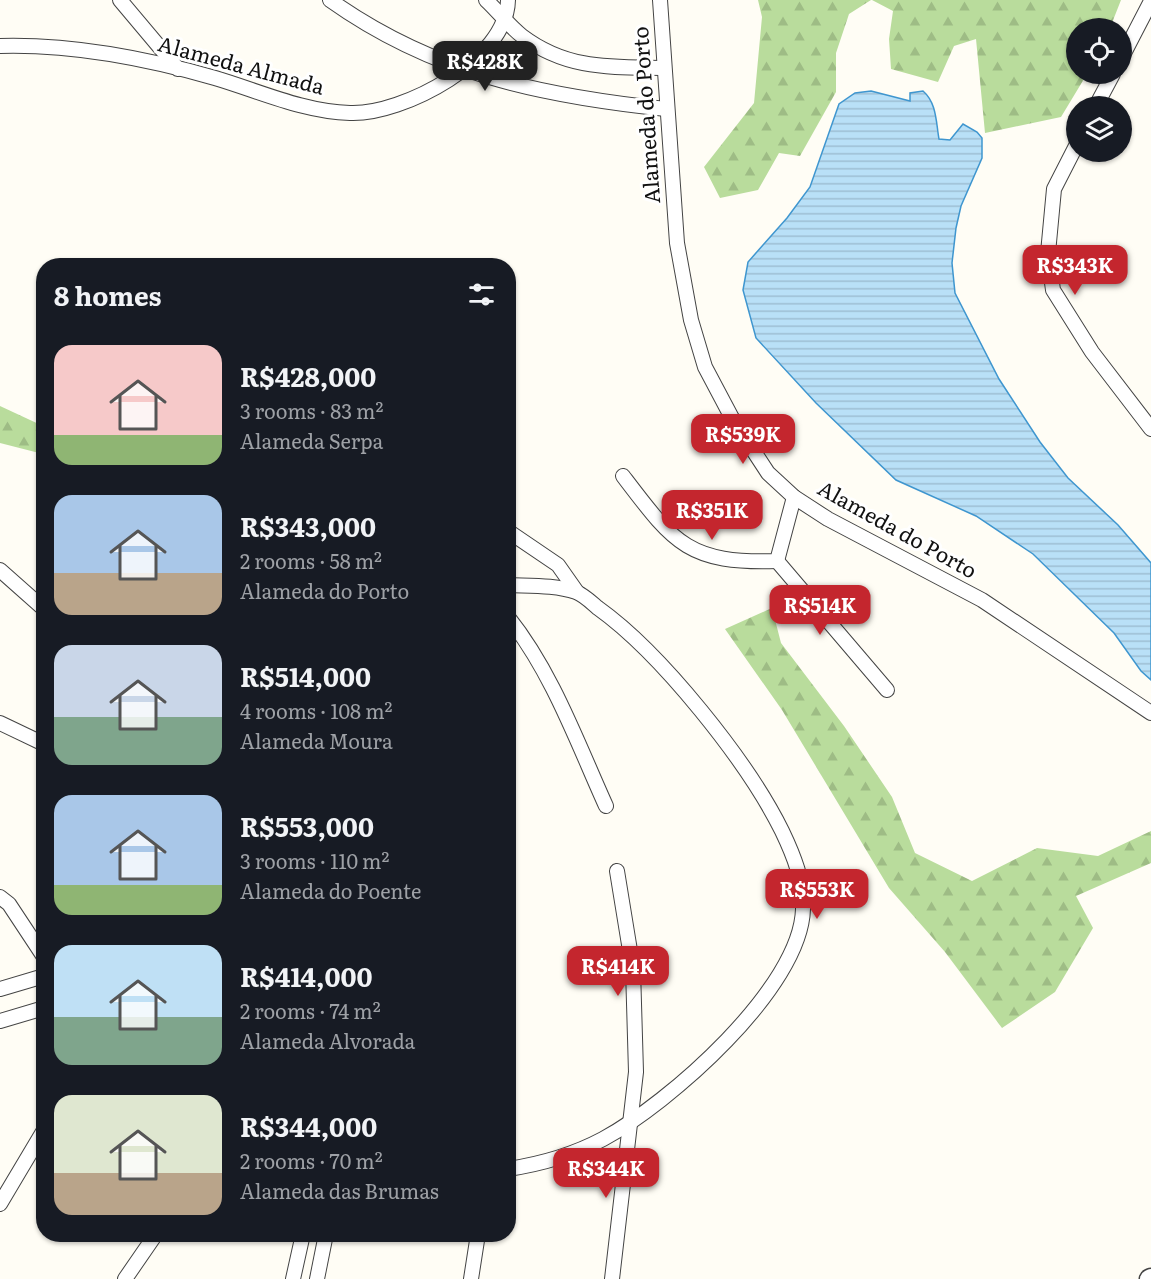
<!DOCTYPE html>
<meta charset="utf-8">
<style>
:root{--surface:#171b24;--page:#242831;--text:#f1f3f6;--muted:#9ea1a6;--accent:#c4262e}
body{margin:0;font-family:Literata,serif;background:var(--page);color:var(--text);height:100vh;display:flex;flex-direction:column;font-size:22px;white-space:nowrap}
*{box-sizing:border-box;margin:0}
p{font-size:20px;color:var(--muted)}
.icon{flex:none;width:33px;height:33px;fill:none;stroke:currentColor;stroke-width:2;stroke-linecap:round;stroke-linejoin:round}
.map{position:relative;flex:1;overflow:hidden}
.sheet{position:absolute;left:36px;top:258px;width:480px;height:984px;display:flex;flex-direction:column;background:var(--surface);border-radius:24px;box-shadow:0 2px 4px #0004}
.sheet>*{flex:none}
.controls{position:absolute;left:1066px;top:18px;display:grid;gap:12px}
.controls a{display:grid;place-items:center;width:66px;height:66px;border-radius:50%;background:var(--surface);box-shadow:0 2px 4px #0004;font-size:30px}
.price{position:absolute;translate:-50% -51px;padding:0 14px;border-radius:12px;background:var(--accent);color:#fff;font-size:20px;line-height:39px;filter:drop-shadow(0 2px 3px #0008)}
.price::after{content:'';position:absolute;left:50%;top:36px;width:18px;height:14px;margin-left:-9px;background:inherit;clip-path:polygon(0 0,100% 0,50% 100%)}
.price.active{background:#222;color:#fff}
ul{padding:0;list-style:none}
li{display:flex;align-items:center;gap:18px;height:150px;padding:0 18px}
li span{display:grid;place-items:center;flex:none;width:168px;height:120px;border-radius:18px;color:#555}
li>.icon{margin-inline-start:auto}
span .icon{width:72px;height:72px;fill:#fffc;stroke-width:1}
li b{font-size:26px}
h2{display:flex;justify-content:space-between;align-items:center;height:72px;padding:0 18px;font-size:26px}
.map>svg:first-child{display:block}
.forest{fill:url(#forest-firs)}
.water{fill:url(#water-rules);stroke:#3f96cf;stroke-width:1.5}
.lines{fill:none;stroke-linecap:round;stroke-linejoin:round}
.minor-casing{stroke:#444;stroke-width:16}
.tertiary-casing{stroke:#444;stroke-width:21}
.minor{stroke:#fff;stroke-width:14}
.tertiary{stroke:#fff;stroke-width:18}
.labels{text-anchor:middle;stroke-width:6;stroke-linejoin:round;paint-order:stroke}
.street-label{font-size:21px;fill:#111;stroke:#fff}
</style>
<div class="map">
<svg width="1151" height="1279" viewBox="0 0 1151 1279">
<defs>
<pattern id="forest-firs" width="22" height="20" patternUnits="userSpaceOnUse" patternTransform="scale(1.5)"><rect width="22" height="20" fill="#b9dc9c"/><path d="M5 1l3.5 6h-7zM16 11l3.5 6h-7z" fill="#9ebc85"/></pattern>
<pattern id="water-rules" width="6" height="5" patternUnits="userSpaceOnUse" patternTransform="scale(1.5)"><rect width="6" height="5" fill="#b9e0f7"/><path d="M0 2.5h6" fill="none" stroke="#9ebfd3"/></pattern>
</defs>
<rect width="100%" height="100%" fill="#fffdf5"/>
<g class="forest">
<path d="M758 0H871L849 14 836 53V92L800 156 779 153 758 190 720 198 704 167 754 103 762 17Z"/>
<path d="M872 0H1121L1110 28H1077V74H1087L1061 117 985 133 976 39 954 46 938 82 891 69 889 39 893 11Z"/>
<path d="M0 406 43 426V454L0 443Z"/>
<path d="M772 608 781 643 844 726 892 797 915 853 972 881 1037 848 1098 856 1151 831V863L1076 896 1093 928 1055 992 1002 1028 945 952 889 888 782 710 725 629Z"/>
</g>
<path class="water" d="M871 91 910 101V93L923 91C937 103 936 123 939 139L950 140 963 124 977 132 982 138V158L961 206 956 228 952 263 955 293 999 379 1040 442 1068 478 1118 525 1151 563V680L1141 671 1114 633 1033 554 976 516 896 480 816 403 756 338 743 290 748 262 787 218 810 187 839 104 855 93Z"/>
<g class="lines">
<defs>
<g id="minor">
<path d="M120 0 178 69"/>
<path d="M330 0C434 74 542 96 666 109"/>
<path d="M486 0C498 11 509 26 522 36 567 70 611 67 664 68"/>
<path d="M660 0 677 243 691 320 705 367 732 418 768 473 794 497 828 519 982 600 1151 713"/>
<path d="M0 46C72 44 145 58 215 78 259 91 304 112 350 113 403 115 507 60 508 0"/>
<path d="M1122 57 1151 1"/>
<path d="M1096 106 1113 74"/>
<path d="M1077 144 1054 189 1048 253 1053 290 1092 352 1151 429"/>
<path d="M623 476C674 543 688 564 777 561L794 497"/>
<path d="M508 531 558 565 577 592"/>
<path d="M777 561 887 690"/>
<path d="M0 570 44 609"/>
<path d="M508 585C530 586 556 585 576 592 584 595 592 603 598 608 661 653 748 762 782 831 794 856 804 881 803 909 801 988 668 1104 603 1139 573 1155 541 1164 508 1169"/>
<path d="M508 617C552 672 577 742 606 806"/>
<path d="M0 723 44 744"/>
<path d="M0 897 9 904 44 957"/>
<path d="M0 989 44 976"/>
<path d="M0 1021 44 1008"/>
<path d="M0 1204 44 1130"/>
<path d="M125 1279 156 1234"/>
<path d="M293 1279 303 1234"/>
<path d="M317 1279 326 1234"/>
<path d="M471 1279 478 1234"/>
<path d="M612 1279 636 1072 633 969 617 871"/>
</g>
<path id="tertiary" d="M1149 1279 1151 1278"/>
</defs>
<use href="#minor" class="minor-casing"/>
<use href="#tertiary" class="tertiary-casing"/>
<use href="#minor" class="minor"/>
<use href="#tertiary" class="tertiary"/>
</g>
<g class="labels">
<g class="street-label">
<text transform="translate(241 66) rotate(15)" y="7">Alameda Almada</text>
<text transform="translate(647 115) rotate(-94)" y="7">Alameda do Porto</text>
<text transform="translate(897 530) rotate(29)" y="7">Alameda do Porto</text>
</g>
</g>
</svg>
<div class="controls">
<a><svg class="icon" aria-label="locate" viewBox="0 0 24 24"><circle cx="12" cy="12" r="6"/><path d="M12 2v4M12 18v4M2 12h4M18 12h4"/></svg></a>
<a><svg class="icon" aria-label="layers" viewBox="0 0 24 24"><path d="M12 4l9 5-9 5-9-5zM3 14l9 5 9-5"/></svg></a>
</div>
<b class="price active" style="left:485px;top:92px">R$428K</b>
<b class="price" style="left:1075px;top:296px">R$343K</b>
<b class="price" style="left:743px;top:465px">R$539K</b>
<b class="price" style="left:712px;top:541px">R$351K</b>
<b class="price" style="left:820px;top:636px">R$514K</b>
<b class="price" style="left:817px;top:920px">R$553K</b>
<b class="price" style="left:618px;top:997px">R$414K</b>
<b class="price" style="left:606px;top:1199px">R$344K</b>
<section class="sheet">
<h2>8 homes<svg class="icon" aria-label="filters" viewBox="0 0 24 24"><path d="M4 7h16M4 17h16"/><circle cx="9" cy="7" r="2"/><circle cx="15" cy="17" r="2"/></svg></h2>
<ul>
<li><span style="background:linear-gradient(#f6c9c9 75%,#8fb573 0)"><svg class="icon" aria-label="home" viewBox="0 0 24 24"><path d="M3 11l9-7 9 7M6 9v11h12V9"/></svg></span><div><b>R$428,000</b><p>3 rooms · 83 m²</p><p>Alameda Serpa</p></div></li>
<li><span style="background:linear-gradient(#a9c7e8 65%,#b9a48a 0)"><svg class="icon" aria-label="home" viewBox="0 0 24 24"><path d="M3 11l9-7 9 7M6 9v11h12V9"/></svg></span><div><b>R$343,000</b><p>2 rooms · 58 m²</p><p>Alameda do Porto</p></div></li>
<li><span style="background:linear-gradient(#c9d6e8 60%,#7fa58c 0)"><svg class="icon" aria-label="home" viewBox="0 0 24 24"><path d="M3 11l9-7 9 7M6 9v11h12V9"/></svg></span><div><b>R$514,000</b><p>4 rooms · 108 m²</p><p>Alameda Moura</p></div></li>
<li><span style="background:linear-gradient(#a9c7e8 75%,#8fb573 0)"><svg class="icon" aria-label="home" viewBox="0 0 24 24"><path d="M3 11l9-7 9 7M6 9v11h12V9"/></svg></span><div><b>R$553,000</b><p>3 rooms · 110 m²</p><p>Alameda do Poente</p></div></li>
<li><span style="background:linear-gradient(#bfe0f5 60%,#7fa58c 0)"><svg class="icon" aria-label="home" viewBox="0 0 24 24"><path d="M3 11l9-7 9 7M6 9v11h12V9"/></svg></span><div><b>R$414,000</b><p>2 rooms · 74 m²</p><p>Alameda Alvorada</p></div></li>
<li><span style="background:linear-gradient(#dfe7d0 65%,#b9a48a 0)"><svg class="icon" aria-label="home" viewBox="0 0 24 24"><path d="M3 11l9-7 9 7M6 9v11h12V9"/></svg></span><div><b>R$344,000</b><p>2 rooms · 70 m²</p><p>Alameda das Brumas</p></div></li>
</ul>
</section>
</div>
